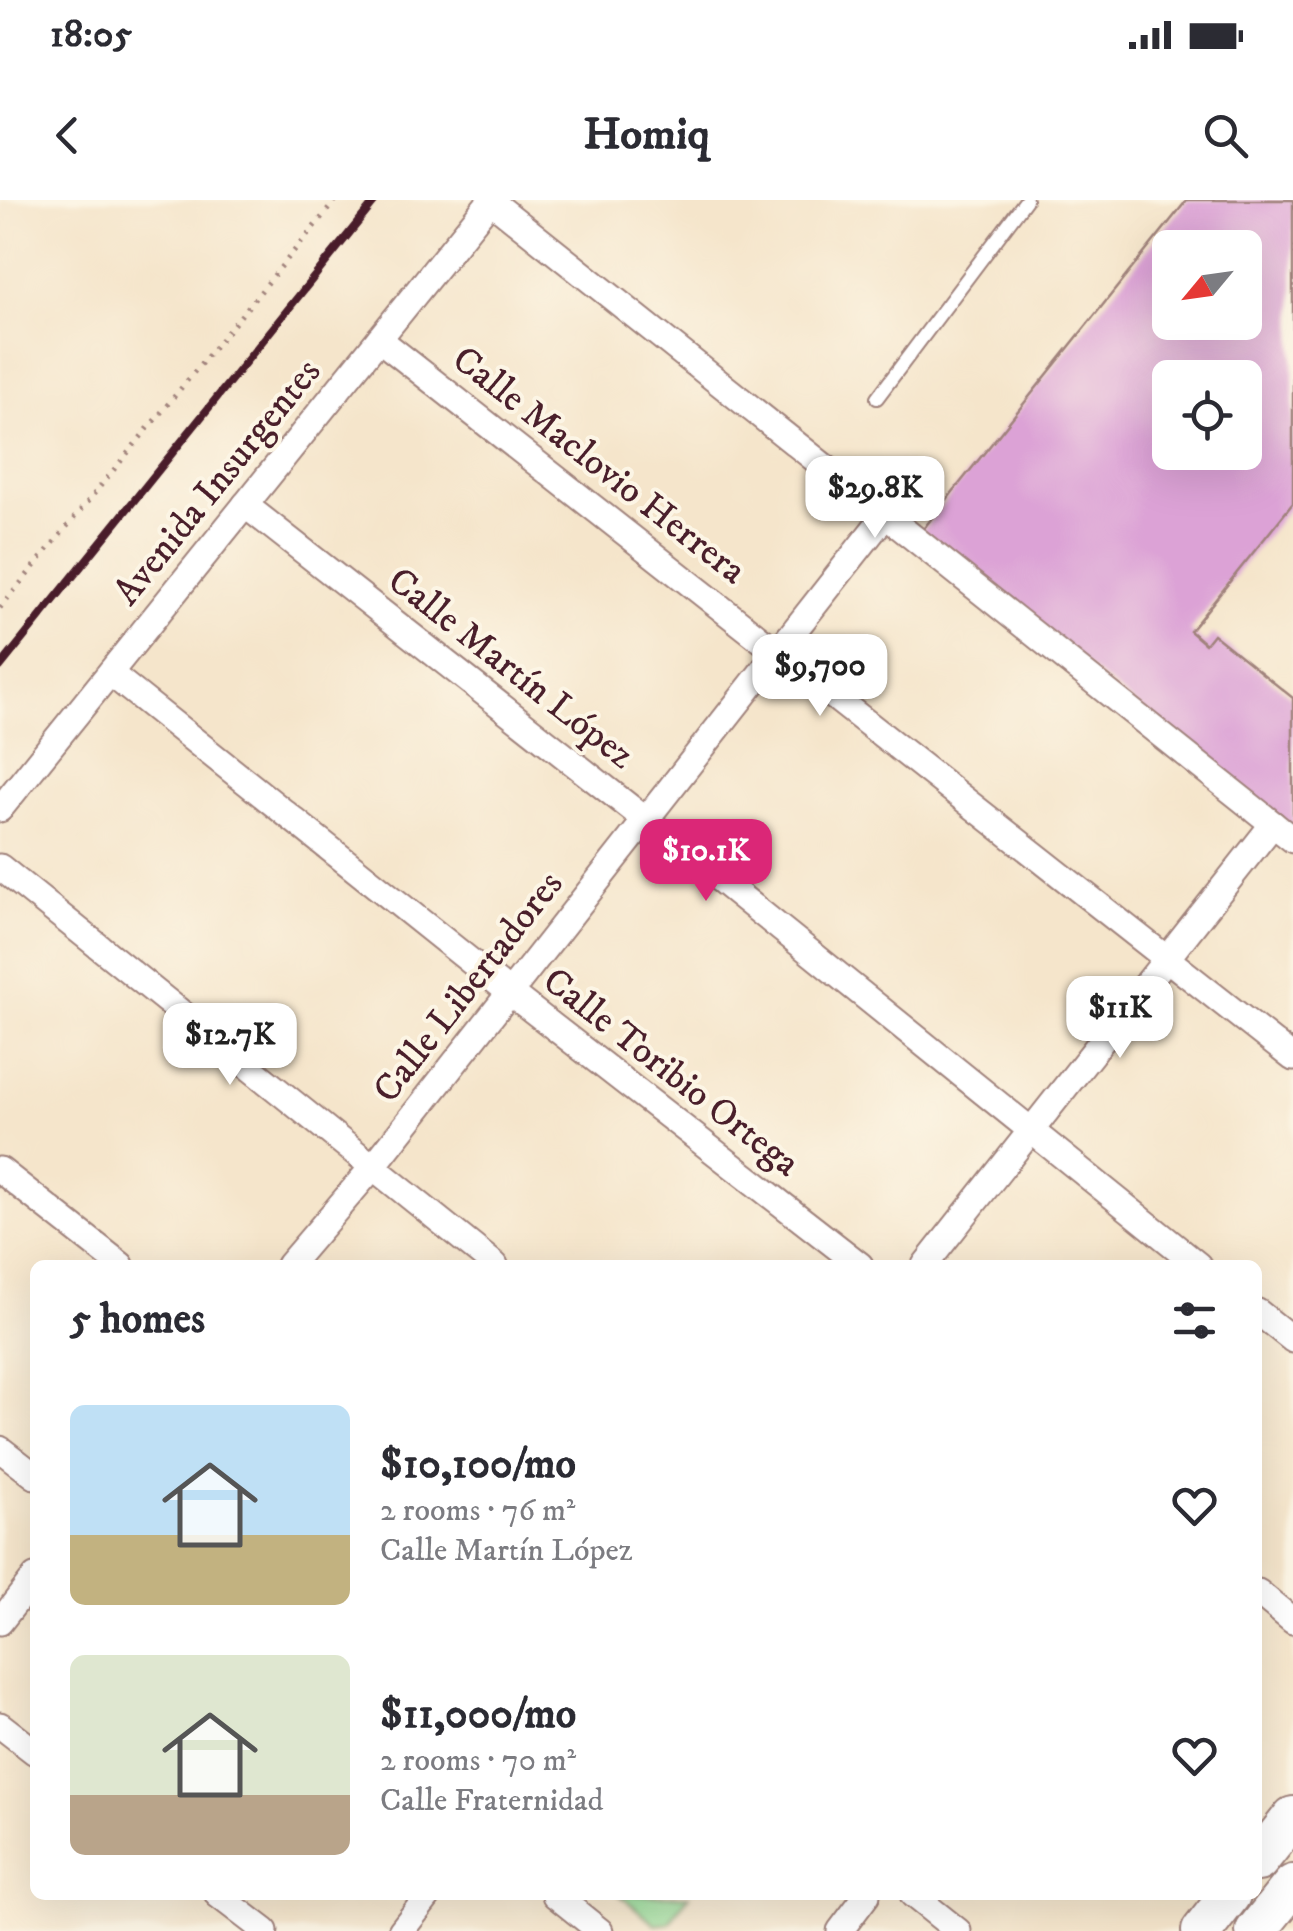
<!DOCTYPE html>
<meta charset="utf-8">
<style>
:root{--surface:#fff;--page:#f2f2f3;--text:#2b2b33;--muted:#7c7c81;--accent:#db2777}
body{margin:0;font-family:"IM FELL DW Pica",serif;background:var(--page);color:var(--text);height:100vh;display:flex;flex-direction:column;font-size:38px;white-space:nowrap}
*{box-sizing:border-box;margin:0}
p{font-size:32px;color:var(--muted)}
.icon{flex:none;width:55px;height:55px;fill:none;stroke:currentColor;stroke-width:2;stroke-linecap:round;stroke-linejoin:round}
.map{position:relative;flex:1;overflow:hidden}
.side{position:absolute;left:30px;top:1060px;width:1232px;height:640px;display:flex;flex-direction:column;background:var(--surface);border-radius:15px;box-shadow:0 10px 40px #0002}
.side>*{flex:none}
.needle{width:65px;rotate:241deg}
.tools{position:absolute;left:1152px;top:30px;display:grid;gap:20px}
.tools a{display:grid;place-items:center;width:110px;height:110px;border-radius:15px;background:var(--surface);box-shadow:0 10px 40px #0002;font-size:50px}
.price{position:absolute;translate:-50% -85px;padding:0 22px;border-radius:20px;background:#fff;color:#222;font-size:32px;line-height:65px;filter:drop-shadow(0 2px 5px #0008)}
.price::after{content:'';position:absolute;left:50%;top:60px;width:30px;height:22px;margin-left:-15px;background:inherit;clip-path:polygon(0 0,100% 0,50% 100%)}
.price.selected{background:var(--accent);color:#fff}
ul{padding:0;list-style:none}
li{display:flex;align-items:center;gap:30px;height:250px;padding:0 40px}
li span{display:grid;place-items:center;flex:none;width:280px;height:200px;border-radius:15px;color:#555}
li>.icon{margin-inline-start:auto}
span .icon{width:120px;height:120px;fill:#fffc;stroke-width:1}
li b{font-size:42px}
h2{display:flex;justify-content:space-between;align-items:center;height:120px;padding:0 40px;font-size:42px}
.status{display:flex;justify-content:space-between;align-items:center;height:70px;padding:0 50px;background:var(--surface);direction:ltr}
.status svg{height:28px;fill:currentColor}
header{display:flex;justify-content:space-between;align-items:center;height:130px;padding:0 40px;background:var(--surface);font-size:45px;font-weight:800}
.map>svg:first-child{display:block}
.green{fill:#94de99;stroke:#6f7e62;stroke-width:2.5}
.building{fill:#dca2d6;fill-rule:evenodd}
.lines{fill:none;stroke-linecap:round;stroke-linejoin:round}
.service-casing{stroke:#a0827b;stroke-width:16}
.minor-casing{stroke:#a0827b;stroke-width:29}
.primary-casing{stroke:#a0827b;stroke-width:44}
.path{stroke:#a0827b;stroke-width:5;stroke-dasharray:2.5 8;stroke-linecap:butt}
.service{stroke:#fff;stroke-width:12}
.minor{stroke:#fff;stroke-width:25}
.primary{stroke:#fff;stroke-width:40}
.rail{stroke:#4a1f2b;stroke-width:8}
.labels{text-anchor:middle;stroke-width:8;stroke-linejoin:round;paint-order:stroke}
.street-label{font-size:38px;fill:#4a1f2b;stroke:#fcf5e5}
</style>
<div class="status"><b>18:05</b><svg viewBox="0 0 49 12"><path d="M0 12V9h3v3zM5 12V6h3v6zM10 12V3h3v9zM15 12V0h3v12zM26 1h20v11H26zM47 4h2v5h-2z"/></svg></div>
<header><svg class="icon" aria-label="back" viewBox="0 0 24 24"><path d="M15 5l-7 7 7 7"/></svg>Homiq<svg class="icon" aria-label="search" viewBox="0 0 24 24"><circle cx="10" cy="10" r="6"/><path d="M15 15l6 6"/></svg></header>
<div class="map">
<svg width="1293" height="1731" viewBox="0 0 1293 1731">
<rect width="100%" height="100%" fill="#fcf5e5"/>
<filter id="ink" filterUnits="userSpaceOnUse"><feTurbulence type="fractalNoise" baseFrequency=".01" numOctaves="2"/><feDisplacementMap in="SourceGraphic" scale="20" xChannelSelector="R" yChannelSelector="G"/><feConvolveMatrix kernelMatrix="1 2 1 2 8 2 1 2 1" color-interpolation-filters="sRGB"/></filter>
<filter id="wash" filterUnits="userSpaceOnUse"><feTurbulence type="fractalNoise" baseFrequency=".0048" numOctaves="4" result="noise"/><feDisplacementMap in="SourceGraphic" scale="40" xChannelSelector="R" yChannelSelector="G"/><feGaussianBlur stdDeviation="2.25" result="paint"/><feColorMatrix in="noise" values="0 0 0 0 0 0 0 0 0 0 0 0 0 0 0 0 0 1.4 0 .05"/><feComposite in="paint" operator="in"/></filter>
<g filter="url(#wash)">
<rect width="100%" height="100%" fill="#f5e5cb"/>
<path class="green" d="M620 1695H689L669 1723 656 1725Z"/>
<g id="blocks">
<path class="building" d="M1187 0H1293V303L1190 431 1205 444 1213 434 1293 498V630L920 333ZM1170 48H1245V122H1170ZM1170 178H1245V252H1170Z"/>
</g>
</g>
<g filter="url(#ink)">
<use href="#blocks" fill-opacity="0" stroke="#a0827b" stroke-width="2.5"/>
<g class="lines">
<defs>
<path id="service" d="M877 198 1026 0"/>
<g id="minor">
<path d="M491 1 1293 640"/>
<path d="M379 139 1293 858"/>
<path d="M245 305 646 620 1198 1065"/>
<path d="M110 473 509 792 860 1065"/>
<path d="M0 609 491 0"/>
<path d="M0 667 495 1065"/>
<path d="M0 970 121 1065"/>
<path d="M289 1065 372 968 886 314"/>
<path d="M925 1065 1273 624"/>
<path d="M1258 1112 1293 1140"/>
<path d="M0 1249 35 1276"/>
<path d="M1258 1392 1293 1421"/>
<path d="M0 1422 35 1377"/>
<path d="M0 1525 35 1552"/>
<path d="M218 1695 265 1731"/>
<path d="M555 1695 600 1731"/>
<path d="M913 1695 958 1731"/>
<path d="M401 1731 429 1695"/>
<path d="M840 1731 867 1695"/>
</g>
<g id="primary">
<path d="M1258 1661 1293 1617"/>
<path d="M1202 1731 1230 1695"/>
<path d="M1256 1731 1293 1685"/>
</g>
</defs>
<use href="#service" class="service-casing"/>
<use href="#minor" class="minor-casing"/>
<use href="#primary" class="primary-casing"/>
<path class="path" d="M0 408 336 0"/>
<use href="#service" class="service"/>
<use href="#minor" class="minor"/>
<use href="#primary" class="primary"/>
<path class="rail" d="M0 467 376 0"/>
</g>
</g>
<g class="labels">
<g class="street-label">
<text transform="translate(600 264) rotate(38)" y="13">Calle Maclovio Herrera</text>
<text transform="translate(216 281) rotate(-51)" y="13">Avenida Insurgentes</text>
<text transform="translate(512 467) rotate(38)" y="13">Calle Martín López</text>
<text transform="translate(467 786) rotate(-52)" y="13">Calle Libertadores</text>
<text transform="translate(672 871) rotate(38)" y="13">Calle Toribio Ortega</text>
</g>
</g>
</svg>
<div class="tools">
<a><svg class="needle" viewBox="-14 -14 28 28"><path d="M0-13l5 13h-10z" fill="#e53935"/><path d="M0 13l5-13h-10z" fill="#7c7c81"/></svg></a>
<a><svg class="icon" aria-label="locate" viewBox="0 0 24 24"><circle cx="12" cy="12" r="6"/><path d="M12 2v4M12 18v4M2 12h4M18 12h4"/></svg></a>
</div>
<b class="price" style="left:875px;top:341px">$29.8K</b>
<b class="price" style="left:820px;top:519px">$9,700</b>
<b class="price selected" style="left:706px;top:704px">$10.1K</b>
<b class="price" style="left:1120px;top:861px">$11K</b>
<b class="price" style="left:230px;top:888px">$12.7K</b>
<section class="side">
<h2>5 homes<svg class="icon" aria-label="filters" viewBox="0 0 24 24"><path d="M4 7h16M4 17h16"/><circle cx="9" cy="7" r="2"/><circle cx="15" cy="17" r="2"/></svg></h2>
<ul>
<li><span style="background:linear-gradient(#bfe0f5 65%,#c2b280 0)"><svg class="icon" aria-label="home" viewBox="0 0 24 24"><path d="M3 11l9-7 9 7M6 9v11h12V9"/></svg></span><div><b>$10,100/mo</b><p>2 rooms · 76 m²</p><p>Calle Martín López</p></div><svg class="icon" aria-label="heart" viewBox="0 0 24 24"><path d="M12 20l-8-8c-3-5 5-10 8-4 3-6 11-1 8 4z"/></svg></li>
<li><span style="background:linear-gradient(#dfe7d0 70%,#b9a48a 0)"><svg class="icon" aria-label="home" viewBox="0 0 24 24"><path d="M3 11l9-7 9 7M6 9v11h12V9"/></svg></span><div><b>$11,000/mo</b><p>2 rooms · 70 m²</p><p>Calle Fraternidad</p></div><svg class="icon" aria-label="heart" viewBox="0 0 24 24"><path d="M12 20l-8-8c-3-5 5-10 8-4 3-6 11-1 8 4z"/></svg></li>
</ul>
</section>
</div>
